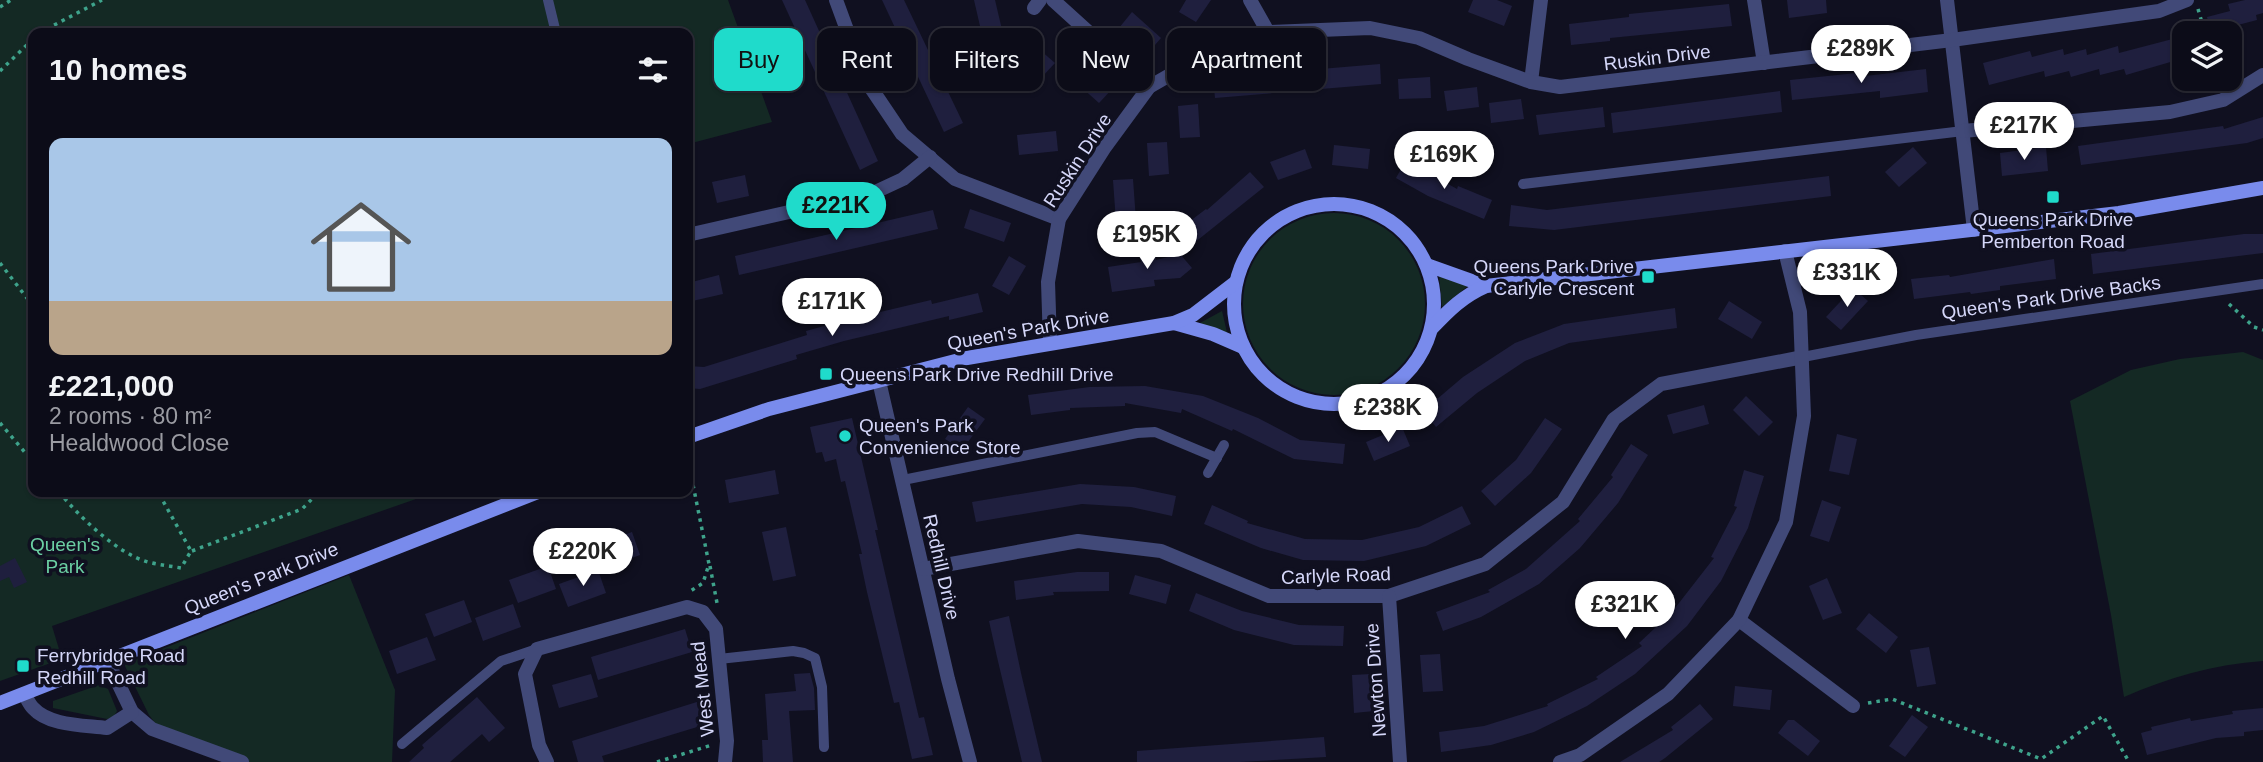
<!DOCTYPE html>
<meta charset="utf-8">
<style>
:root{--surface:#0c0c18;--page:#1a1a25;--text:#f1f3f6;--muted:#9a9ba2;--line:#2c2c37;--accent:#1fdbcb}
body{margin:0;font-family:Arial,sans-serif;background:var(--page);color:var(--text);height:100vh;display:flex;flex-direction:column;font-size:26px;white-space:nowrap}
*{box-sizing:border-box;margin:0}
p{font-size:23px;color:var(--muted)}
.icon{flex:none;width:38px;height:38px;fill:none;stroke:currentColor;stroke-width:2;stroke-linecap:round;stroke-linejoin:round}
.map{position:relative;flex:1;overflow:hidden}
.panel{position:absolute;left:28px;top:28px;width:665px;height:469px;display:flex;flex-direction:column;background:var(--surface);border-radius:14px;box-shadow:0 2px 5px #0004,0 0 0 2px var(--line)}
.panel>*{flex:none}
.banner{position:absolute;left:714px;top:28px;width:665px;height:63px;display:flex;gap:14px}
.fabs{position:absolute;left:2172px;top:21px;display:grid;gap:14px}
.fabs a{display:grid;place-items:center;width:70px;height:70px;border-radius:14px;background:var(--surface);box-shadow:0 2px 5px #0004,0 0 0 2px var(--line);font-size:35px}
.price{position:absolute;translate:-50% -60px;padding:0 16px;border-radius:24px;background:#fff;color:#222;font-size:23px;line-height:46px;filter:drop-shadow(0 2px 4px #0008)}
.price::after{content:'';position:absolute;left:50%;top:42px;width:21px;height:16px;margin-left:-10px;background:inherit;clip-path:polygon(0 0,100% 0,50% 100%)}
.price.on{background:var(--accent);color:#111}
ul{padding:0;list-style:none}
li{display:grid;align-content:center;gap:14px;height:371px;padding:0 21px}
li+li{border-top:2px solid var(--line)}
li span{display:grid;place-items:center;height:217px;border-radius:14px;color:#555}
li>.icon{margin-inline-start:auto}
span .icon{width:126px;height:126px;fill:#fffc;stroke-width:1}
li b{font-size:30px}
h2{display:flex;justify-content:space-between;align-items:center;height:84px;padding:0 21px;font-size:30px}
.pill{padding:0 24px;border-radius:14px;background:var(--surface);box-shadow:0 2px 5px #0004,0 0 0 2px var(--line);font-size:24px;line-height:63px}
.pill.on{background:var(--accent);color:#111}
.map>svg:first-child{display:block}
.green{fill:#142924}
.building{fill:#1f1f3e}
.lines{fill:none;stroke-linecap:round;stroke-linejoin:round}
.path{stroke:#3ea38b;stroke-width:3.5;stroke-dasharray:3.5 5;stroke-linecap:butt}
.lane{stroke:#414978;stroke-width:10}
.street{stroke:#414978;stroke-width:14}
.secondary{stroke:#798bec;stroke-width:14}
.poi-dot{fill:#1fdbcb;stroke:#101020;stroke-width:2.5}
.labels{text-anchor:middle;stroke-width:7;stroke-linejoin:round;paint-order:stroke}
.street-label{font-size:19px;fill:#d5d7f9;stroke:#101020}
.poi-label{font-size:19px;fill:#d5d7f9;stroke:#101020;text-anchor:start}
.park-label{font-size:19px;fill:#6bcfa3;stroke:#101020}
</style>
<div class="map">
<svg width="2263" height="762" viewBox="0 0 2263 762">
<rect width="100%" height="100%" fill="#101020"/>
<g class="green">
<path d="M0 0H728L772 122 688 144V33H33V492H436L52 626 62 659 0 681Z"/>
<circle cx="1334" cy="304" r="91"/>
<path d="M1439 274 1469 285 1442 307Z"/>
<path d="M1222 311 1228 337 1198 324Z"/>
<path d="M2243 352 2263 360V661C2214 664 2168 678 2124 697L2111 615 2070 401 2131 370 2180 359Z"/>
<path d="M349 575 395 690 392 762H231L159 728 149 715 124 664Z"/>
<path d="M99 685 108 689 117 711 113 718 107 719 53 708V701Z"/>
</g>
<g class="building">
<path d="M782 0H805L878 161 860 170Z"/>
<path d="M882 0H904L963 123 944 132Z"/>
<path d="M974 0H995L1003 34 983 39Z"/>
<path d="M1186 0H1211L1196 22 1179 12Z"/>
<path d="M1473 0H1497L1512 6 1504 26 1468 12Z"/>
<path d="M1787 0H1826L1827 13 1789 18Z"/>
<path d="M2245 0H2263V13L2256 15 2257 20 2234 26 2236 33H2211L2207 17 2230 11 2228 4Z"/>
<path d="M1729 4 1732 26 1610 38V41L1571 45 1569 24 1629 17V14Z"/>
<path d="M1132 12 1161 38 1148 53 1119 28Z"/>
<path d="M2184 36V58L2126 75 2124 69 2100 75 2099 69 2071 77 2069 71 2045 77 2044 71 1989 85 1983 63 2030 51 2032 57 2063 49 2064 55 2086 49 2087 55 2118 46 2119 53Z"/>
<path d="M1025 37 1055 63 1041 78 1012 53Z"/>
<path d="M1083 61 1113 88 1099 103 1070 77Z"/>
<path d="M1380 64 1381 84 1215 98 1213 78Z"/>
<path d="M1926 69 1928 92 1880 98V91L1792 100 1790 80 1856 73V77Z"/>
<path d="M1430 77 1431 98 1399 99 1398 79Z"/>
<path d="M1477 87 1479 107 1447 111 1444 91Z"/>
<path d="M1780 91 1782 112 1613 133 1611 113Z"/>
<path d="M1521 99 1524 119 1491 123 1489 103Z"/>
<path d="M1198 104 1200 137 1180 138 1178 106Z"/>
<path d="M1603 107 1605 127 1539 135 1536 115Z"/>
<path d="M2263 117V138L2247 143 2081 165 2078 146 2223 126 2224 129Z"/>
<path d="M1056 131 1058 151 1019 155 1017 135Z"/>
<path d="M1167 142 1169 174 1149 176 1147 143Z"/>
<path d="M1334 145 1370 149 1368 169 1332 165Z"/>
<path d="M1913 147 1927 163 1899 187 1885 172Z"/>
<path d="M2046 147 2048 171 2002 176 2000 153Z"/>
<path d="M1305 149 1312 168 1278 180 1270 162Z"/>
<path d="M1406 160 1457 189 1458 186 1492 200 1484 219 1428 196 1396 178Z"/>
<path d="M1250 172 1264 187 1189 247 1177 231 1206 209 1207 210Z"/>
<path d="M745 175 749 196 717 203 712 182Z"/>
<path d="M1829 176 1831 196 1554 230 1509 226 1511 205 1547 210Z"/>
<path d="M1133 179 1136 221 1116 222 1113 180Z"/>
<path d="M970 209 1011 223 1004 242 964 228Z"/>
<path d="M933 210 938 229 739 275 735 256Z"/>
<path d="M2244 234H2263V253L2093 274 2091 254Z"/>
<path d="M1154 249 1156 260 1180 254 1192 268 1180 278 1154 280 1155 286 1112 292 1108 267 1141 262 1139 251Z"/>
<path d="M1009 256 1026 266 1009 295 992 286Z"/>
<path d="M2054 259 2056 279 2000 286V290L1971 294 1970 292 1914 299 1911 279 1949 275 1950 277Z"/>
<path d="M719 275 723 294 688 302V283Z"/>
<path d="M1853 288 1868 301 1841 330 1826 317Z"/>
<path d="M978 293 983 312 949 320V316L844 341 796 355 797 359 700 389 688 388V366L704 367 807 335 806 331 842 321 931 300 932 304Z"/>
<path d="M1729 301 1762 322 1752 339 1718 319Z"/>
<path d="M1675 308 1677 328 1569 343 1525 361 1477 393 1436 427 1423 411 1463 377 1515 343 1564 324Z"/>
<path d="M1145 386 1203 396 1258 418 1300 440 1345 444 1343 464 1294 459 1233 429 1232 431 1182 409 1181 413 1125 403V406L1070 408V410L1031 415 1028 395 1090 387Z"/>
<path d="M1746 396 1773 422 1759 436 1733 410Z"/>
<path d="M1704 405 1709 424 1673 434 1667 415Z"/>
<path d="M968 407 985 419 962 450 945 439Z"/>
<path d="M852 418 878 530H875L893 608 919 718 924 717 933 755 912 759 899 702 894 703 867 592 859 554H862L845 481 841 482 836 459 825 462 822 452 816 453 810 427Z"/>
<path d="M1545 418 1562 429 1531 473 1495 506 1481 491 1516 460Z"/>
<path d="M1402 427 1410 446 1374 461 1366 442Z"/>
<path d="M1837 434 1857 439 1849 475 1829 471Z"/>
<path d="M1631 444 1648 455 1618 503 1580 548 1539 584 1481 617 1443 631 1436 612 1490 592 1488 590 1526 569 1580 521 1578 519 1613 477 1611 475Z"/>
<path d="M775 470 779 494 729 503 725 480Z"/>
<path d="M1744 470 1764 476 1748 528 1721 581 1687 626 1635 674 1587 706 1534 732 1491 745 1441 752 1439 732 1484 726 1548 706 1547 704 1598 679 1596 677 1642 646 1639 643 1672 612 1714 558 1711 557 1737 507 1734 506Z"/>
<path d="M1080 484 1134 487 1176 496 1172 516 1131 507 1082 504 976 522 972 502Z"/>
<path d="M1822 500 1841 507 1829 542 1810 536Z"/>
<path d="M1212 505 1248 521 1247 523 1305 539 1362 540 1419 527 1462 506 1471 524 1426 546 1364 561 1303 560 1261 548 1204 524Z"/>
<path d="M786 527 796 576 773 581 762 532Z"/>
<path d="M632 532 640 555 602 569 594 546Z"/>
<path d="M15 558 27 582 14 588 9 577 0 581V566Z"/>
<path d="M548 566 556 589 518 603 509 580Z"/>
<path d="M598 570 606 593 568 607 559 584Z"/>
<path d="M1077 572H1109V591L1053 592 1054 595 1016 600 1014 581Z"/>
<path d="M1135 575 1171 585 1166 604 1129 594Z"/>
<path d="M1827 578 1842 613 1823 620 1809 586Z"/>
<path d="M1196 593 1242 611 1299 625 1344 626 1343 646 1294 645 1234 630 1189 611Z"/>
<path d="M464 600 472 622 434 637 425 614Z"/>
<path d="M513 604 521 627 483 641 475 618Z"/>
<path d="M1869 613 1898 637 1886 653 1856 629Z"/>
<path d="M1009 616 1021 673 1042 762H1022L997 657 989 621Z"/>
<path d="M685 629 692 652 598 680 591 657Z"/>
<path d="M427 637 436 660 397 674 389 651Z"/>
<path d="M1929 647 1936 684 1917 687 1910 650Z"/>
<path d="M1440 654 1443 691 1423 692 1420 655Z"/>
<path d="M810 673 814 688 815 710 789 711 793 762H763L762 740H768L765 694 796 691 794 674Z"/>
<path d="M591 674 598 697 559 708 552 685Z"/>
<path d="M1371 674 1374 711 1354 713 1352 675Z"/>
<path d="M1735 686 1772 690 1770 710 1733 706Z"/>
<path d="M477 697 505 728 489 742 482 734 450 762H409L424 748 422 745Z"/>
<path d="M700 701 707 724 602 756 604 762H578L572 741Z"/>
<path d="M1700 704 1713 719 1665 758 1659 762H1620L1673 730 1671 727Z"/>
<path d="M2263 708V730L2244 732V736L2216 738 2147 755 2141 733 2152 730 2151 727 2190 718 2191 721 2233 714 2232 711Z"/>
<path d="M1912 715 1928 727 1905 757 1889 746Z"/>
<path d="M1788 720H1794L1820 741 1808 756 1778 733Z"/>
<path d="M1324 737 1326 757 1240 762H1137V751Z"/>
</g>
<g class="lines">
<g class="path">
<path d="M0 7 11 0"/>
<path d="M2198 9 2205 33"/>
<path d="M39 33 102 0"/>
<path d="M0 71 33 39"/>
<path d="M0 263 33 306"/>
<path d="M2229 304 2254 327 2263 330"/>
<path d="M0 423 33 462"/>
<path d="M688 460 709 564 703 583 689 592"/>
<path d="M59 492C80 517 116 553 148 562 159 565 170 566 181 568L191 551 158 492"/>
<path d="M192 551 302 509 318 493 322 492"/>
<path d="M710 566 717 603"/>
<path d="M1868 703 1892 699 2041 759 2103 716 2129 762"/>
<path d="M657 762 712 745"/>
</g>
<g class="lane">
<path d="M548 0 556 33"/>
<path d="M1523 184 1963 131"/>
<path d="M1803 357 1916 335 2263 284"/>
<path d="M1208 473 1224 445"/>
<path d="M903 480 1137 433 1155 432 1217 458"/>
<path d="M719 659 793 651 804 653 815 658 822 687 824 747"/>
<path d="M402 744 501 661 537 649"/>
</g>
<g class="street">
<path d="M836 0 865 79 902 134 955 179 1059 219"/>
<path d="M1053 0 1149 87"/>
<path d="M1250 0 1268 32"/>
<path d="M1754 0 1764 63"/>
<path d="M1947 0 1974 230"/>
<path d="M1034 8 1040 0"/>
<path d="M1531 82 1541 0"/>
<path d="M1963 131 2170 112 2223 100 2263 75"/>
<path d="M692 234 873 193 903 179 930 157"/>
<path d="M1050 343 1048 282 1059 219 1105 147 1149 87 1208 53 1268 32 1370 28 1419 38 1468 59 1531 82 1560 87 1952 40 2159 11 2187 0"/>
<path d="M879 381 948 679 970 762"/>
<path d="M923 569 1078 541 1161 551 1269 596H1389L1485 564 1563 502 1614 419 1661 384 1803 357"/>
<path d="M1389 596 1400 762"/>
<path d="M1739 620 1853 706"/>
<path d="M107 660 132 712 152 729 242 762"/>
<path d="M24 694C27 698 29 704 33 708 49 726 84 725 107 728L132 712"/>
<path d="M547 762 539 745 525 674 537 649 687 607 703 612 716 629 727 741 725 762"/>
<path d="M1560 762 1580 755 1668 694 1739 620 1786 522 1804 416 1800 312 1785 251"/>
</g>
<g class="secondary">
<circle cx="1334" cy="304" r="100"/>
<path d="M1427 265 1486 286"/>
<path d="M1174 323 1213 334 1243 347"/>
<path d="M1432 328C1449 310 1463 296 1486 286L2119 213 2263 188"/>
<path d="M688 437 769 409 967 358 1174 323 1193 315 1236 282"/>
<path d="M0 703 538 492"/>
</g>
</g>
<g class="poi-dot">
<rect x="2046" y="190" width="14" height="14" rx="3.5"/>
<rect x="1641" y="270" width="14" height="14" rx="3.5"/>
<rect x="819" y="367" width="14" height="14" rx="3.5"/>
<circle cx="845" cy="436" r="7"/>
<rect x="16" y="659" width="14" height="14" rx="3.5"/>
</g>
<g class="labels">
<g class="street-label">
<text transform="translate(1657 57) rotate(-7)" y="7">Ruskin Drive</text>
<text transform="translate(1077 160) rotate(-57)" y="7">Ruskin Drive</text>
<text transform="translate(2051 297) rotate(-8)" y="7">Queen's Park Drive Backs</text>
<text transform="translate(1028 329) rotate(-10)" y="7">Queen's Park Drive</text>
<text transform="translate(942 567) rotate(77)" y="7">Redhill Drive</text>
<text transform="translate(1336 575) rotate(-2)" y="7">Carlyle Road</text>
<text transform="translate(261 578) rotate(-22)" y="7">Queen's Park Drive</text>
<text transform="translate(1375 680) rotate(-94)" y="7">Newton Drive</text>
<text transform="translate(702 689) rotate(-96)" y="7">West Mead</text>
</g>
<g class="poi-label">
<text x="2053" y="226" text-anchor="middle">Queens Park Drive<tspan x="2053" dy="22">Pemberton Road</tspan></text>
<text x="1634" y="273" text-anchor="end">Queens Park Drive<tspan x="1634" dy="22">Carlyle Crescent</tspan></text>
<text x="840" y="381">Queens Park Drive Redhill Drive</text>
<text x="859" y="432">Queen's Park<tspan x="859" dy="22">Convenience Store</tspan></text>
<text x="37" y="662">Ferrybridge Road<tspan x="37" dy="22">Redhill Road</tspan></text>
</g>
<g class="park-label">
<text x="65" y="551">Queen's<tspan x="65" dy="22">Park</tspan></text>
</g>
</g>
</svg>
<div class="fabs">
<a><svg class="icon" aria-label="layers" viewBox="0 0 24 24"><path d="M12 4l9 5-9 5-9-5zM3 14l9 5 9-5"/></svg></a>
</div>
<b class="price" style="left:1861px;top:85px">£289K</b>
<b class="price" style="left:2024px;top:162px">£217K</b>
<b class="price" style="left:1444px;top:191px">£169K</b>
<b class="price on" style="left:836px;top:242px">£221K</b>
<b class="price" style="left:1147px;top:271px">£195K</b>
<b class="price" style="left:1847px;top:309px">£331K</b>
<b class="price" style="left:832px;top:338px">£171K</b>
<b class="price" style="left:1388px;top:444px">£238K</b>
<b class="price" style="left:583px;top:588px">£220K</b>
<b class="price" style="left:1625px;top:641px">£321K</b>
<div class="banner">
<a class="pill on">Buy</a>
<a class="pill">Rent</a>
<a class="pill">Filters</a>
<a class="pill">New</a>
<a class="pill">Apartment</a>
</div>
<section class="panel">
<h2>10 homes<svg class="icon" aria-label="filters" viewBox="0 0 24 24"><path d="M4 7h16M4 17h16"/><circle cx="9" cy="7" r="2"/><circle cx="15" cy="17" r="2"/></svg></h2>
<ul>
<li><span style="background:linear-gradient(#a9c7e8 75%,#b9a48a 0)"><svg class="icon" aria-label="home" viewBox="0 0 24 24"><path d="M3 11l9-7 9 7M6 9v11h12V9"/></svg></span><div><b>£221,000</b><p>2 rooms · 80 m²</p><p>Healdwood Close</p></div></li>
</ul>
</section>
</div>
